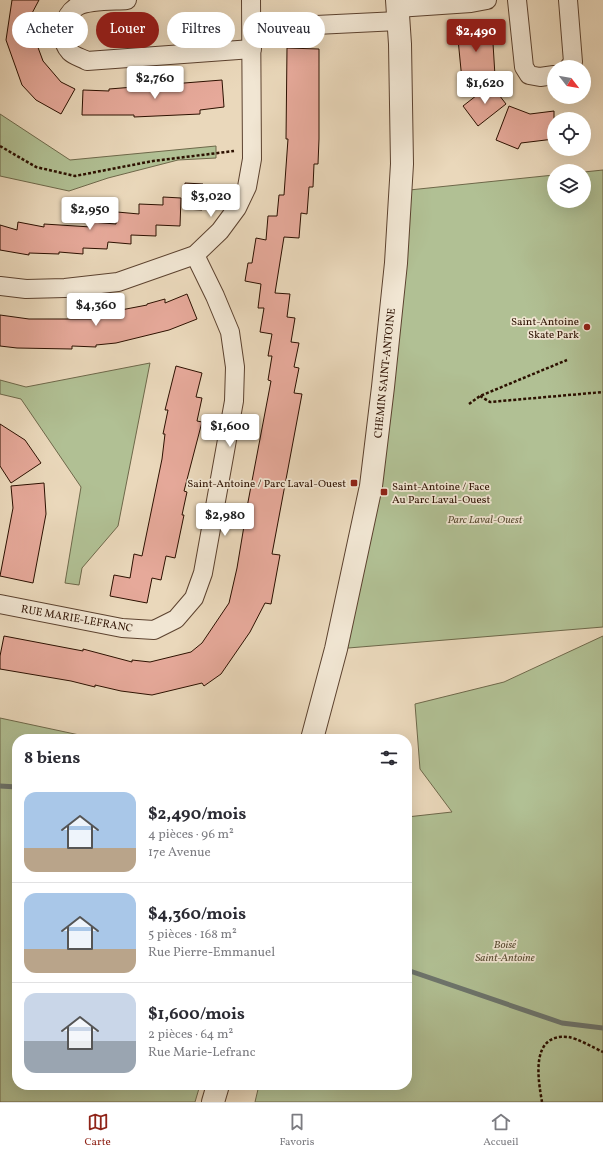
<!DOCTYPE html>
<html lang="fr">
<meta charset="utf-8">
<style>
:root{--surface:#fff;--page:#f7f7f7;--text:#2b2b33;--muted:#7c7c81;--line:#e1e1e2;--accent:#8f2418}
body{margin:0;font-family:Vollkorn,serif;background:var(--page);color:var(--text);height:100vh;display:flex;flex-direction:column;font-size:15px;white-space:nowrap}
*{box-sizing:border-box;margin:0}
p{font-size:13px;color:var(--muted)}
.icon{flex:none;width:22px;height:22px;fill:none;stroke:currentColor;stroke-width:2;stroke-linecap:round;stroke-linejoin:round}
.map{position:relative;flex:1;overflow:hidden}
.drawer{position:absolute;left:12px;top:734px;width:400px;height:356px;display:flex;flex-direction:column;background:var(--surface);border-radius:16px;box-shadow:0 4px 16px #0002}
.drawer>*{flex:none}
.top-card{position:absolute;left:12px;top:12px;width:400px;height:36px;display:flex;gap:8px}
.needle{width:26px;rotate:121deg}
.tools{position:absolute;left:547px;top:60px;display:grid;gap:8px}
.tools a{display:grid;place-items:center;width:44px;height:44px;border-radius:50%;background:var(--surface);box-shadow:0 4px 16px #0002;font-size:20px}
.price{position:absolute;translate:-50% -34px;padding:0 9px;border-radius:4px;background:#fff;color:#222;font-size:13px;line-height:26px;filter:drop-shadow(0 1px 2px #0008)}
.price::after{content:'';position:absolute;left:50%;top:24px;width:12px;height:9px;margin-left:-6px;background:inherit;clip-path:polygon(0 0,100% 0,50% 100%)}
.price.on{background:var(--accent);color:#fff}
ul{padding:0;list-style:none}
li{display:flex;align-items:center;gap:12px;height:100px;padding:0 12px}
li+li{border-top:1px solid var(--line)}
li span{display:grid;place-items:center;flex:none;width:112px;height:80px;border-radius:12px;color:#555}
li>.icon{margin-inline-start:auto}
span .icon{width:48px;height:48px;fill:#fffc;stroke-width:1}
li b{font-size:17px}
h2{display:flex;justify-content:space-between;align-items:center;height:48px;padding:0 12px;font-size:17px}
.chip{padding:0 14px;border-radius:18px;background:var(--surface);box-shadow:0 4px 16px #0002;font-size:14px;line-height:36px}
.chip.on{background:var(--accent);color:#fff}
.menu{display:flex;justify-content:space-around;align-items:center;height:56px;border-top:1px solid var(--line);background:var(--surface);font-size:11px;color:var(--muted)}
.menu a{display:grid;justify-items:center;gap:2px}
.menu .on{color:var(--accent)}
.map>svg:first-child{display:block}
.green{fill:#b1c094;stroke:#6e684a}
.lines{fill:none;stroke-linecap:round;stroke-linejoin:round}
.stream{stroke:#6d756d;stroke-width:5}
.building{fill:#e6a99a;stroke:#2c1000}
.minor-casing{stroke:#5c422f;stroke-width:20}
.tertiary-casing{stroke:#5c422f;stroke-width:24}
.path{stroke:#2c1000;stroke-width:2.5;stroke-dasharray:3 2;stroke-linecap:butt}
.minor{stroke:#f1e6d3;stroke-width:18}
.tertiary{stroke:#f1e6d3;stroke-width:22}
.poi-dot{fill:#8f2418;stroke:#f1e6d3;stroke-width:1.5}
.labels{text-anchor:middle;stroke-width:3.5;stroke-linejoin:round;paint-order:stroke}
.poi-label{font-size:11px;fill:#2c1000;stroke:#f1e6d3;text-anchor:end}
.street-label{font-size:11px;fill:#2c1000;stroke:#f1e6d3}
.park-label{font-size:11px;font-style:italic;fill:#5b4e34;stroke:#f1e6d3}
</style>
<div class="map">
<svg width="603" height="1102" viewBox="0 0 603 1102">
<rect width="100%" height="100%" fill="#ead8bb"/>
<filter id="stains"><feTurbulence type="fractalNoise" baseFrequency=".005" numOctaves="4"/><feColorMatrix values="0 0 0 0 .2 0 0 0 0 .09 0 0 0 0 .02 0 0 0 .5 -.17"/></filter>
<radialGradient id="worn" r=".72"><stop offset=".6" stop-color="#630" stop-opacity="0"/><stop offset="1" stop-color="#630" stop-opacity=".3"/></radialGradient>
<g class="green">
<path d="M0 114 70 160 216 146V158L178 160 108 178 69 191 0 176Z"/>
<path d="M603 170V627L336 649 371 486 390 192 554 175V201H584V172Z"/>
<path d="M150 363 118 526 82 568 79 585 65 583 81 487 21 399 0 394V380L26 387Z"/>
<path d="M603 636V1102H255L259 1085H407V817L452 812 420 769 415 704 504 682Z"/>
<path d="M0 718 98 739H17V1085H200L195 1102H0Z"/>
</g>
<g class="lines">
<g class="stream">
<path d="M0 786 17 787"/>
<path d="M407 970 562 1023 603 1028"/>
</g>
</g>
<g class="building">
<path d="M12 0H39L30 17 35 18 33 34 43 61 61 82 75 89 61 114 36 100 22 85 6 40Z"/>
<path d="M492 27 495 76 462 80 457 29Z"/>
<path d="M287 48 319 49V139L318 164H314L313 187H309L307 214 301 213 299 238 284 237 275 293 290 294 287 317 295 318 291 342 299 343 294 367 299 368 294 393 302 394 272 554 280 555 271 604 265 603 250 632 221 674 204 686 202 683 152 695 121 691 95 685V687L71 681 0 669V656L4 636 83 651V649L132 662V660L150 662 191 652 202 643 229 603 237 568 248 502 271 381 268 380 272 356H268L272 334 260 332 264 308H258L261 284 245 281 248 263H252L256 238 266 240 268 216H277L279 195H284L288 139H286Z"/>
<path d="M222 80 224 107 200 110V114L134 117V115H82L83 90 109 91V89Z"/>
<path d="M495 81 496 91 506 104 478 126 463 106Z"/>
<path d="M509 106 530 114 554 111V139L521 143 518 149 496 140Z"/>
<path d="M185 183 203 184 202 210 184 209Z"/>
<path d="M163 197 181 198 180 226 156 225V236L131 235V244L108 242 107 249 83 248V254L59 252V254L29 253V255L0 250V225L17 230 18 222 44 227V224L91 227V222L116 224 117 212 139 214V204L163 205Z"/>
<path d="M187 294 197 319 169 330 116 343 96 345V347L72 346V349L17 348 0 346V315L29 319H100V314L147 305V304L165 299V303Z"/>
<path d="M176 366 202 373 196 397 202 398 197 421 202 422 184 491 187 492 182 515H184L175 558 166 556 161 580 152 578 147 603 110 596 114 575 130 578 134 554 142 556 162 459 165 434H163L168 410H165Z"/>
<path d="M0 424 25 440 41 463 11 483 0 466Z"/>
<path d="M44 483 46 514 33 583 0 576 13 508 11 486Z"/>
</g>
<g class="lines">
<defs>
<g id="minor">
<path d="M127 0C114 1 89 0 78 6 63 14 58 39 70 52 74 56 82 58 87 61L252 49"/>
<path d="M517 0 524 67 529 75 540 77 554 75"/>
<path d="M568 0 573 62 569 67"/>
<path d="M397 8 471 3 487 0"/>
<path d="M252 28 398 21"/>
<path d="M0 286 26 289 65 288 118 282 195 255 220 231 237 208 247 187 252 159 251 0"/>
<path d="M0 604 122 628 154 630 176 619 194 598 203 573 234 401 235 367 230 332 215 296 195 255"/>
</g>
<g id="tertiary">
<path d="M312 739 336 649 371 486 383 387 396 263 402 164 400 44 397 0"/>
<path d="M213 1102 218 1085"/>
</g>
</defs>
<use href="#minor" class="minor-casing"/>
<use href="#tertiary" class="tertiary-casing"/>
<g class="path">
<path d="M0 146 36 167 75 176 153 161 234 151"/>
<path d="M480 396 490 402 603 392"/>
<path d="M469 404 480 396 567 360"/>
<path d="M542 1102C538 1079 530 1033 568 1037 577 1038 594 1048 603 1052"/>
</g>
<use href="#minor" class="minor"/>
<use href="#tertiary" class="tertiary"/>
</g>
<g class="poi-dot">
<circle cx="587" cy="327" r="4"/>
<rect x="350" y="479" width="8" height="8" rx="2"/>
<rect x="380" y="488" width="8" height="8" rx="2"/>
</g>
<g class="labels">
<g class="poi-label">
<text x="579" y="325">Saint-Antoine<tspan x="579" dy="13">Skate Park</tspan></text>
<text x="346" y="487">Saint-Antoine / Parc Laval-Ouest</text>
<text x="392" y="490" text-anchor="start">Saint-Antoine / Face<tspan x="392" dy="13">Au Parc Laval-Ouest</tspan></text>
</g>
<g class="street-label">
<text transform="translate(384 373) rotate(-84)" y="4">CHEMIN SAINT-ANTOINE</text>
<text transform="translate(77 618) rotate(10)" y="4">RUE MARIE-LEFRANC</text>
</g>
<g class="park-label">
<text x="485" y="523">Parc Laval-Ouest</text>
<text x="505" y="948">Boisé<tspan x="505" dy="13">Saint-Antoine</tspan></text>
</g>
</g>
<rect width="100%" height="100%" filter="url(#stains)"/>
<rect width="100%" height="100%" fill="url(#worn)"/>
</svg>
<div class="tools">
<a><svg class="needle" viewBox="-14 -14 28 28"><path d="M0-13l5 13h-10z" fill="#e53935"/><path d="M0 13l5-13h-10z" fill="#7c7c81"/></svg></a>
<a><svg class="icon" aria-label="locate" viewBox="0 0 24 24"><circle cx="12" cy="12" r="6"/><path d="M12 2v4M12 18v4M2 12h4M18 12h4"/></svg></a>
<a><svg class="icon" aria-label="layers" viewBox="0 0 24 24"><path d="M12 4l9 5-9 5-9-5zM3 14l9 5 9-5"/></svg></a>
</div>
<b class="price on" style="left:476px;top:53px">$2,490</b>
<b class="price" style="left:155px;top:100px">$2,760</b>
<b class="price" style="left:485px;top:105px">$1,620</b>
<b class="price" style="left:211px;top:218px">$3,020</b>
<b class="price" style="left:90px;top:231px">$2,950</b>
<b class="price" style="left:96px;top:327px">$4,360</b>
<b class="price" style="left:230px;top:448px">$1,600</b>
<b class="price" style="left:225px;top:537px">$2,980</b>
<div class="top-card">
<a class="chip">Acheter</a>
<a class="chip on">Louer</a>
<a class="chip">Filtres</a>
<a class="chip">Nouveau</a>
</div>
<section class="drawer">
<h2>8 biens<svg class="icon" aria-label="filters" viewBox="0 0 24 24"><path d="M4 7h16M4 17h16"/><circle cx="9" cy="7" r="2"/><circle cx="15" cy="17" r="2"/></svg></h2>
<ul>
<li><span style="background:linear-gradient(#a9c7e8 70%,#b9a48a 0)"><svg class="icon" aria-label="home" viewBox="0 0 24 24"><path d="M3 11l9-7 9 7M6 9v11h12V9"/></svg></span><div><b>$2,490/mois</b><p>4 pièces · 96 m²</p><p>17e Avenue</p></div></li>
<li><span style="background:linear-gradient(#a9c7e8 70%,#b9a48a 0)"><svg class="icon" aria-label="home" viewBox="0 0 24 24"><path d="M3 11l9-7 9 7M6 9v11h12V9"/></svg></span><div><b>$4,360/mois</b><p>5 pièces · 168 m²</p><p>Rue Pierre-Emmanuel</p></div></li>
<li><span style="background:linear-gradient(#c9d6e8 60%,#9aa5b1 0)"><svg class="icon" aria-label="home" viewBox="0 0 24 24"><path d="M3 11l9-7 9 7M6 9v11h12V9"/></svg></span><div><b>$1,600/mois</b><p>2 pièces · 64 m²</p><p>Rue Marie-Lefranc</p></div></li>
</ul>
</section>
</div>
<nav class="menu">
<a class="on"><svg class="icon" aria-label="map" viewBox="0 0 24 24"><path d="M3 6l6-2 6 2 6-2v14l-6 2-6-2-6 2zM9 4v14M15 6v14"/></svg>Carte</a>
<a><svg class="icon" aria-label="saved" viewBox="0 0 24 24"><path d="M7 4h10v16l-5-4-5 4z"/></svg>Favoris</a>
<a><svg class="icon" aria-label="home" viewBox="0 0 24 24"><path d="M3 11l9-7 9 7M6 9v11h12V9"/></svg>Accueil</a>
</nav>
